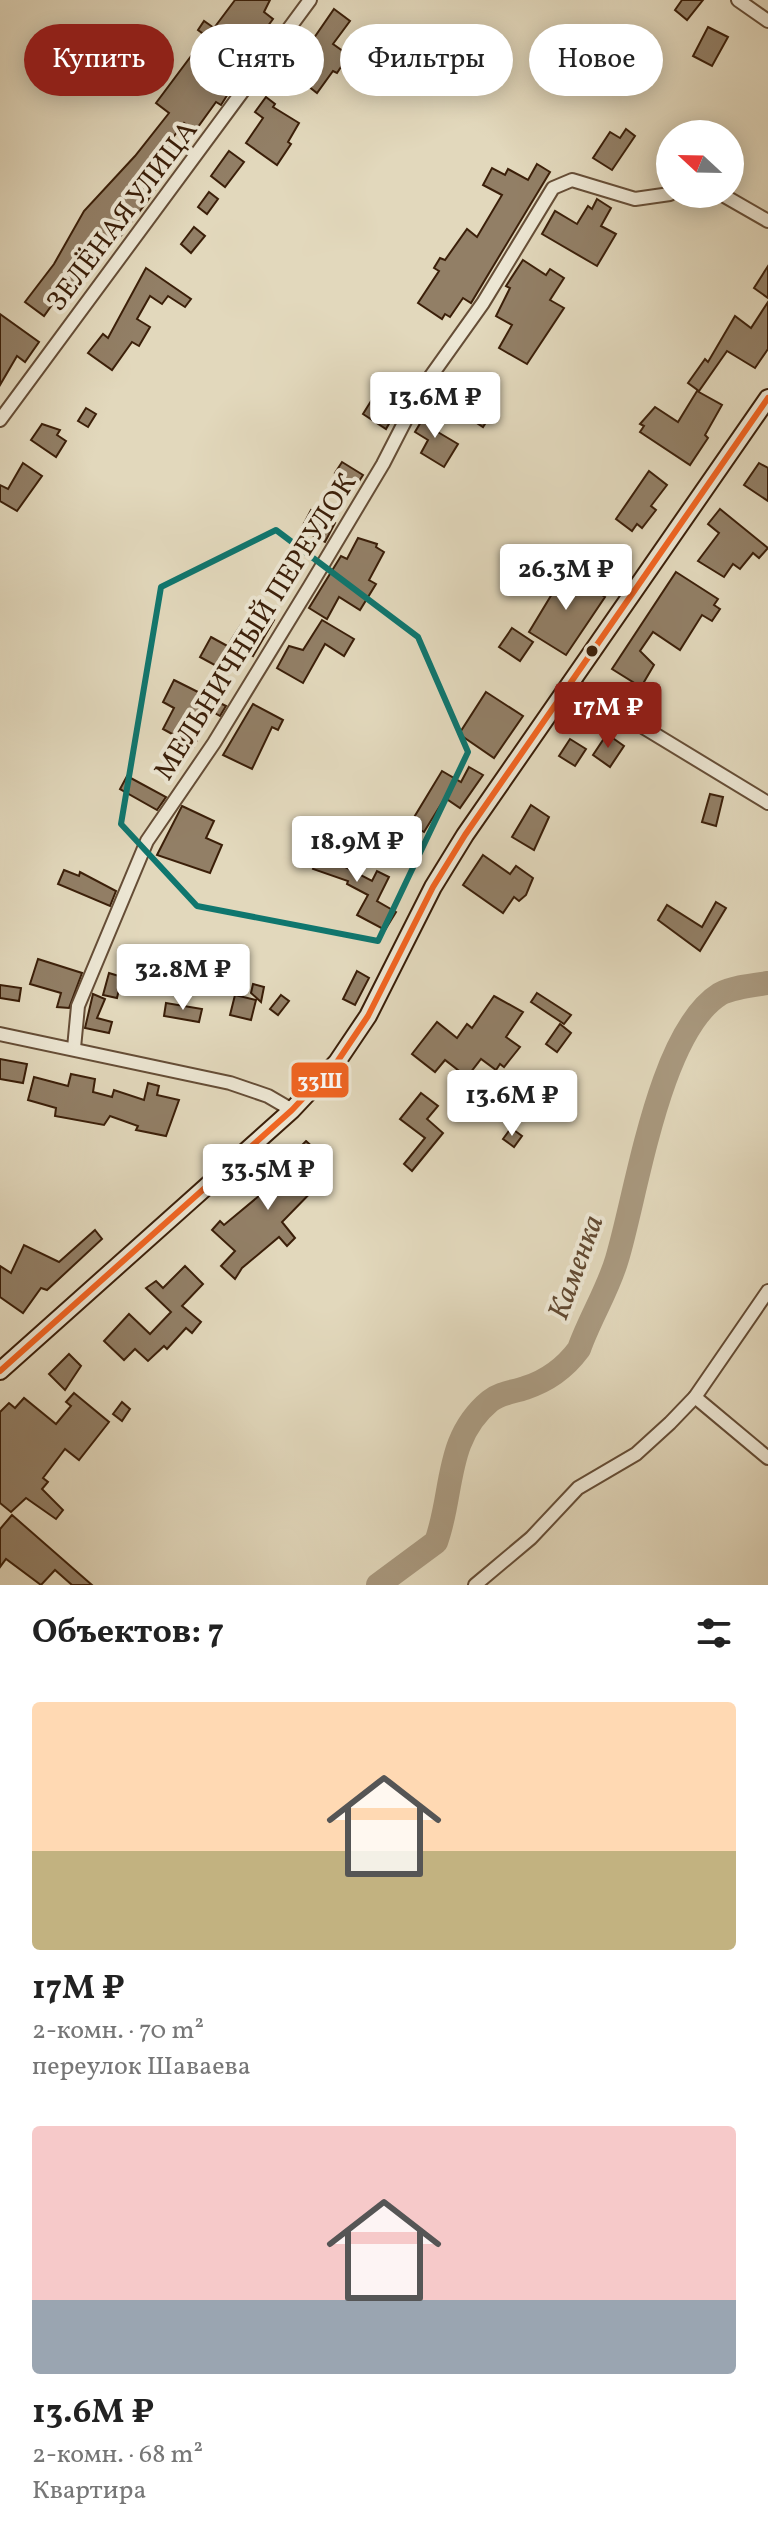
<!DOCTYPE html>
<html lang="ru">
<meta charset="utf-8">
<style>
:root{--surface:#fff;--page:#f2f2f2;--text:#222;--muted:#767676;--accent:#8f2418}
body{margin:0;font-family:Vollkorn,serif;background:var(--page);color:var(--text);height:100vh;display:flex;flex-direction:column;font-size:30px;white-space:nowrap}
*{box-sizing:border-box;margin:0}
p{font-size:26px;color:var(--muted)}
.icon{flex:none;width:44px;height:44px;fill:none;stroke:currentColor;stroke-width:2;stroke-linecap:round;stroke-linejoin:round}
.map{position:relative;height:1585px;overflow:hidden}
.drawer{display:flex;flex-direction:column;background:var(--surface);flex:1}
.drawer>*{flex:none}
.hud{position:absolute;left:24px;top:24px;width:720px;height:72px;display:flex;gap:16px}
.needle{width:52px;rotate:292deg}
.controls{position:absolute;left:656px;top:120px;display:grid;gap:16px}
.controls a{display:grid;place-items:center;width:88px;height:88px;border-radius:50%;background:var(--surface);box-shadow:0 4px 20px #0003;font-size:40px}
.price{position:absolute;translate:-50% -68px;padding:0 18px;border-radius:8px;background:#fff;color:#222;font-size:26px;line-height:52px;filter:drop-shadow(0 2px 4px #0008)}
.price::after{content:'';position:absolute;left:50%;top:48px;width:24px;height:18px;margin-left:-12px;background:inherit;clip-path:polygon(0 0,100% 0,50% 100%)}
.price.selected{background:var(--accent);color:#fff}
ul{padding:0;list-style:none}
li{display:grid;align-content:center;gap:16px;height:424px;padding:0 32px}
li span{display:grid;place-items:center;height:248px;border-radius:8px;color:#555}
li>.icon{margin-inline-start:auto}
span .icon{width:144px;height:144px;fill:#fffc;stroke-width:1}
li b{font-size:34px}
h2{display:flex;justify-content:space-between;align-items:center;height:96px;padding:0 32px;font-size:34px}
.pill{padding:0 28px;border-radius:36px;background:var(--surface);box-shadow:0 4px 20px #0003;font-size:28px;line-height:72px}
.pill.selected{background:var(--accent);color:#fff}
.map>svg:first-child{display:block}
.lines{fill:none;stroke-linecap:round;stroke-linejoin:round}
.river{stroke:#a9997f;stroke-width:24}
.building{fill:#927f66;stroke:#3b1f09;stroke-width:2}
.street-casing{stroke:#654d36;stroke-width:16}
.secondary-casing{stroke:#3b1f09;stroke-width:20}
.street{stroke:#ece6d3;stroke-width:12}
.secondary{stroke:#ece6d3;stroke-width:16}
.bus-1-casing{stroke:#ece6d3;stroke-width:12}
.bus-1{stroke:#f26522;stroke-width:6}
.marked{fill:none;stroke:#0f766e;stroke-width:6;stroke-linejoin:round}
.bus-dot{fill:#3b1f09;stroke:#ece6d3;stroke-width:3}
.labels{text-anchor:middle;stroke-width:8;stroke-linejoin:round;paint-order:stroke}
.street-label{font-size:28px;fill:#3b1f09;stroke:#ece6d3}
.water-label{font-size:30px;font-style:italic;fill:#624a32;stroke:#ece6d3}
.line-badge{stroke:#ece6d3;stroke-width:3}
.badge-label{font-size:22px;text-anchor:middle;font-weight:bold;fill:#fff}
</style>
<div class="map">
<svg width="768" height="1585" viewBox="0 0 768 1585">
<rect width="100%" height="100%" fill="#e2d8bc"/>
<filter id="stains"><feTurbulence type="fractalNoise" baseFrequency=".0025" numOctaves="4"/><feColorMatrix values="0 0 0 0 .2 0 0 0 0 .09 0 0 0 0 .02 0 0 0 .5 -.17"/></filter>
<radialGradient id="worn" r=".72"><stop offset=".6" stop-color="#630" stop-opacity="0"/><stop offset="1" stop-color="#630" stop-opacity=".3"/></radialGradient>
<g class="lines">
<path class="river" d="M378 1585 436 1542C454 1493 444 1439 490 1401 500 1393 514 1392 525 1388 547 1381 565 1368 579 1349 590 1318 608 1290 617 1259 637 1193 659 1032 720 994 733 987 754 985 768 983"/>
</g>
<g class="building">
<path d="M235 0H270L264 12 273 19 248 53 252 56 221 105 216 102 195 131 184 123 168 144 175 149 157 173 163 177 146 203 113 246 109 243 72 294 64 288 44 316 25 302 54 264 84 211 135 156 169 113 156 103 206 36 198 30 204 21 214 28Z"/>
<path d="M682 0H703L687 20 675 10Z"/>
<path d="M334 9 350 21 333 44 354 59 346 71 341 67 337 73 333 71 317 93 299 79 314 58 305 51Z"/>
<path d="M708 27 728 37 712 66 693 56Z"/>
<path d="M266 97 275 104 273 107 299 123 288 142 291 144 277 165 246 143 263 118 255 112Z"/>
<path d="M626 129 635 136 612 170 593 158 610 132 620 138Z"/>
<path d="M229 151 244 162 225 187 211 176Z"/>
<path d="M537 164 550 172 471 303 463 298 450 317 445 314 442 319 418 303 439 271 434 268 440 258 445 260 467 229 477 237 502 195 483 185 492 168 505 175 508 169 528 180Z"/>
<path d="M209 192 218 199 207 214 198 207Z"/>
<path d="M597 199 611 208 601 226 616 234 597 266 542 234 555 211 577 224 588 206 592 209Z"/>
<path d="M194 227 205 236 191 253 181 244Z"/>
<path d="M523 260 546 275 550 269 564 278 550 300 564 308 527 364 499 348 512 325 496 316 510 288 506 286Z"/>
<path d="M768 266V298L754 288Z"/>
<path d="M146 268 191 299 185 307 168 296 162 304 150 296 137 319 150 327 139 346 132 342 112 370 88 353 103 334 108 338Z"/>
<path d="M768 302V349L755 368 727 351 699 391 688 383 705 359 708 362 735 316 751 328Z"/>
<path d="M0 314 39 342 25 362 17 356 0 385Z"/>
<path d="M465 389 495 408 483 427 466 416 462 421 450 413Z"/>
<path d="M697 391 722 405 705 435 708 438 690 465 640 432 644 426 640 424 655 407 678 422Z"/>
<path d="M371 401 394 415 386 429 363 414Z"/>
<path d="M86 408 96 414 88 427 78 421Z"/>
<path d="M428 410 443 418 436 431 458 444 444 467 421 453 428 440 415 432Z"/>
<path d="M42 424 60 430 57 435 66 441 56 457 31 440Z"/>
<path d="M342 462 363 475 356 486 335 473Z"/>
<path d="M23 463 42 476 17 511 0 501V485L8 489Z"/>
<path d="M759 463 768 468V501L744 485Z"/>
<path d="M649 471 667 485 651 506 656 510 642 528 637 524 632 531 616 519Z"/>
<path d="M720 509 768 548 759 558 753 553 740 569 733 564 724 577 698 561 719 533 708 524Z"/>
<path d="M311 510 335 523 325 542 301 529Z"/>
<path d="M358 538 377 544 376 547 384 552 369 580 376 584 360 610 339 597 327 619 309 608 341 556 347 559Z"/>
<path d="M562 565 575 573 573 577 605 597 566 655 529 632 558 584 552 580Z"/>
<path d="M676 572 718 599 714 605 720 609 712 621 702 615 680 650 653 632 640 651 654 665 641 687 612 669Z"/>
<path d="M264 614 274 620 253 656 230 642 240 626 253 634Z"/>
<path d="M322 620 354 639 344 656 325 644 303 683 277 668 289 646 303 650Z"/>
<path d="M512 628 533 642 520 661 499 647Z"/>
<path d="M211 637 231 648 220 668 200 657Z"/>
<path d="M174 680 226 706 220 716 211 711 194 746 163 729 174 708 163 702Z"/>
<path d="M486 692 523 716 494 758 459 734Z"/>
<path d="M253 704 283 720 278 730 272 727 252 769 223 755Z"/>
<path d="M581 708 610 724 604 735 575 718Z"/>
<path d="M607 734 624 746 610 767 593 755Z"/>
<path d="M570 739 586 749 575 766 559 756Z"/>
<path d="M469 767 483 775 460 808 445 798 424 832 410 824 442 771 461 782Z"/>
<path d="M127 776 166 797 157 810 120 789Z"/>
<path d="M710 794 723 797 716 826 702 822Z"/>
<path d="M531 805 549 817 534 850 512 837Z"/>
<path d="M182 806 214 821 206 838 222 845 210 873 157 855Z"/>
<path d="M322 843 350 853 345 867 372 881 377 871 389 877 377 901 396 912 385 930 357 915 368 895 347 884 348 881 313 869Z"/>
<path d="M483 855 510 874 516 866 533 878 526 895 519 901 514 897 503 913 463 885Z"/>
<path d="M64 870 79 876 80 872 116 891 110 906 58 884Z"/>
<path d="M716 902 726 908 700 951 658 920 667 905 702 927Z"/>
<path d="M38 959 82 973 69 1008 57 1007 61 993 30 984Z"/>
<path d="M357 971 369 978 355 1005 343 999Z"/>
<path d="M109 973 122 977 117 998 103 995Z"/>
<path d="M253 984 264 987 261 1002 251 993Z"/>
<path d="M0 985 21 988 19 1001 0 998Z"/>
<path d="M537 993 571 1015 564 1024 531 1002Z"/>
<path d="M93 994 105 999 97 1018 112 1022 109 1033 85 1028Z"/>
<path d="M235 995 256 1000 251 1020 230 1015Z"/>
<path d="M281 995 289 1001 278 1015 270 1009Z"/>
<path d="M494 996 523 1012 506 1037 520 1047 504 1067 500 1064 496 1070 481 1059 467 1077 445 1060 435 1072 412 1054 437 1022 457 1038 467 1024 472 1028Z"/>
<path d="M166 1003 202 1009 199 1022 164 1016Z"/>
<path d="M560 1024 571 1033 557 1052 546 1044Z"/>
<path d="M0 1059 27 1064 23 1083 0 1079Z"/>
<path d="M71 1074 95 1079 93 1092 112 1097 114 1090 144 1100 148 1083 159 1086 157 1095 179 1100 166 1136 136 1130 138 1126 110 1116 104 1125 55 1116 56 1108 28 1100 34 1077 68 1086Z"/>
<path d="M421 1093 438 1106 427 1119 443 1133 412 1171 404 1164 425 1138 400 1119Z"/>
<path d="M511 1128 522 1136 514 1147 503 1139Z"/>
<path d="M306 1141 315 1149 301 1165 322 1181 282 1222 295 1238 287 1246 279 1237 242 1268 235 1279 221 1266 235 1251 212 1230 220 1221 224 1225 260 1195 256 1191Z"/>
<path d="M95 1230 102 1239 47 1290 41 1288 23 1313 0 1297V1266L11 1273 24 1245 59 1262Z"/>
<path d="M185 1266 203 1284 182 1306 201 1322 192 1333 186 1328 167 1349 164 1346 148 1361 135 1349 124 1360 104 1341 129 1314 150 1334 171 1312 146 1288 156 1281 163 1288Z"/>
<path d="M69 1354 81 1366 65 1390 49 1374Z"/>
<path d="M74 1393 109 1422 79 1460 65 1449 43 1478 48 1482 42 1489 63 1510 56 1519 26 1498 11 1512 0 1503V1412L9 1403 15 1408 24 1398 56 1424 71 1406 66 1402Z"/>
<path d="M122 1402 130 1409 122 1421 113 1414Z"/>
<path d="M12 1515 92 1585H72L55 1570 41 1585 6 1559 0 1567V1529Z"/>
</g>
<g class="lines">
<defs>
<g id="street">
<path d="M738 0 768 21"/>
<path d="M721 194 768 221"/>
<path d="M0 420 310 0"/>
<path d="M569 682 768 803"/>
<path d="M0 1034 230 1083 268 1096 292 1110"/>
<path d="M74 1048 78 1006 147 841 214 743 310 586 383 464 421 390 483 303 553 188 572 180 635 199 670 194"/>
<path d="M695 1397 768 1458"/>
<path d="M475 1585 531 1538 578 1488 636 1454 670 1423 695 1397 768 1291"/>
</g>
<path id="secondary" d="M0 1371 292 1110 337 1062 368 1016 433 887 465 835 768 398"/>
</defs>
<use href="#street" class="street-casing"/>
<use href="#secondary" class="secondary-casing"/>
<use href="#street" class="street"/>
<use href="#secondary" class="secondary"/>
<defs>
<path id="bus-1" d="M0 1371 292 1110 337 1062 368 1016 433 887 465 835 768 398"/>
</defs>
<use href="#bus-1" class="bus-1-casing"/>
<use href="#bus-1" class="bus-1"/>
</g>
<path class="marked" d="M276 530 418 637 468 752 378 941 197 906 121 824 161 587Z"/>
<circle class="bus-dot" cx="592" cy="651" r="7"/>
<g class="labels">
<g class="street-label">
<text transform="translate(121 215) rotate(-53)" y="10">ЗЕЛЁНАЯ УЛИЦА</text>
<text transform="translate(254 626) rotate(-58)" y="10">МЕЛЬНИЧНЫЙ ПЕРЕУЛОК</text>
</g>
<g class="water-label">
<text transform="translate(575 1267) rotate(-70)" y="10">Каменка</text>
</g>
</g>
<rect class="line-badge" x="290" y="1061" width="60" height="38" rx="8" fill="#f26522"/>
<g class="badge-label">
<text x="320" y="1088">33Ш</text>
</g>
<rect width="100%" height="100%" filter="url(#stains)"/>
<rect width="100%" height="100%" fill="url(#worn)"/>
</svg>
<div class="controls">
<a><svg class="needle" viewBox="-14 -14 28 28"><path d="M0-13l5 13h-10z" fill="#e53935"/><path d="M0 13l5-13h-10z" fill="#767676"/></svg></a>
</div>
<b class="price" style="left:435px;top:440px">13.6M ₽</b>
<b class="price" style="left:566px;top:612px">26.3M ₽</b>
<b class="price selected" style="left:608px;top:750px">17M ₽</b>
<b class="price" style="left:357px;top:884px">18.9M ₽</b>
<b class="price" style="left:183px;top:1012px">32.8M ₽</b>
<b class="price" style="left:512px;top:1138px">13.6M ₽</b>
<b class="price" style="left:268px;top:1212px">33.5M ₽</b>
<div class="hud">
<a class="pill selected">Купить</a>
<a class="pill">Снять</a>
<a class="pill">Фильтры</a>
<a class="pill">Новое</a>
</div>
</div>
<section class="drawer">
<h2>Объектов: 7<svg class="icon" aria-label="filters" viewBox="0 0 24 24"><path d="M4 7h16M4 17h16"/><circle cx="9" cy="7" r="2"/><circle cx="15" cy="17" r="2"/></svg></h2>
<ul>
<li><span style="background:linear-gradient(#ffd9b3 60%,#c2b280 0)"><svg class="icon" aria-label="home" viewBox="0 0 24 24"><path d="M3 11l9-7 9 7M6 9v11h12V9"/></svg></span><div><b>17M ₽</b><p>2-комн. · 70 m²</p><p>переулок Шаваева</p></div></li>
<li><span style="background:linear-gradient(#f6c9c9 70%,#9aa5b1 0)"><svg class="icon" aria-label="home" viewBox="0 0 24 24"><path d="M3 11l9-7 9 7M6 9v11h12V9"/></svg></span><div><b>13.6M ₽</b><p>2-комн. · 68 m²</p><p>Квартира</p></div></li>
</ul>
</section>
